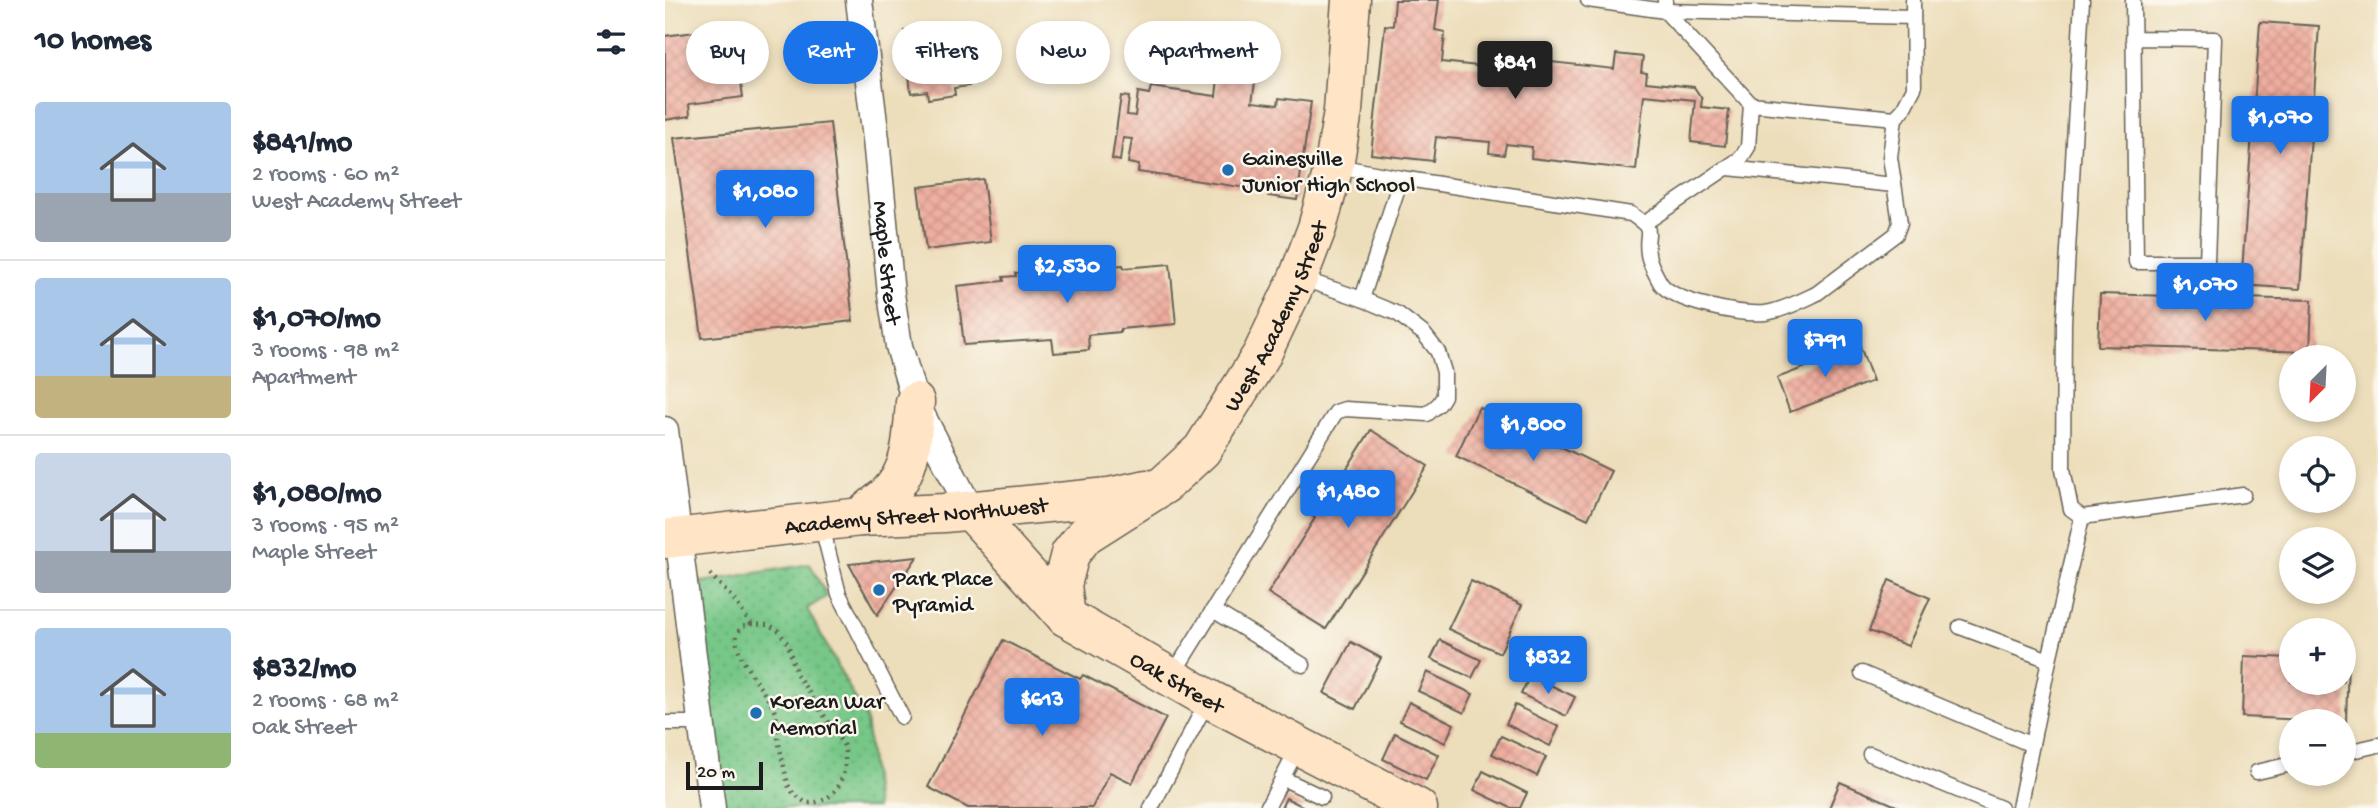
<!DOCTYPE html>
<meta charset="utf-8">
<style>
:root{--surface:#fff;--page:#f2f2f3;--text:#1f2937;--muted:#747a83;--line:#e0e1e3;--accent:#1a73e8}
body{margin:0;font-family:"Gochi Hand",sans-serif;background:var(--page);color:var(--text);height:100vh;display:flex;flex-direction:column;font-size:26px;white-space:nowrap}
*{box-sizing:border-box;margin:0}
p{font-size:23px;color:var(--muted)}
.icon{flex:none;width:38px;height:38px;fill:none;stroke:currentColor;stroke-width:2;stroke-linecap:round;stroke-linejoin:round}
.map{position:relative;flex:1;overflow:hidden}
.details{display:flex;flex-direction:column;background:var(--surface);width:665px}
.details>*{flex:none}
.banner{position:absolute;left:21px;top:21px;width:665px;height:63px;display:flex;gap:14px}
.needle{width:46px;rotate:204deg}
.buttons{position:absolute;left:1614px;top:345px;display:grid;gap:14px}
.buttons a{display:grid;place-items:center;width:77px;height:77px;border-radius:50%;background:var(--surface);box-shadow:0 4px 10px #0003;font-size:35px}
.scale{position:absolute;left:21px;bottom:18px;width:77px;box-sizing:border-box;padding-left:7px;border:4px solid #1c1c1c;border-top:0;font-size:19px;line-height:24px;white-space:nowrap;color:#1c1c1c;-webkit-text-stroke:5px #fbf7ec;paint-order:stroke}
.price{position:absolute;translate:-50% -60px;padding:0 16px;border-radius:7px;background:var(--accent);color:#fff;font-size:23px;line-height:46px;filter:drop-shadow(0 2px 4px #0008)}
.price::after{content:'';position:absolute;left:50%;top:42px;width:21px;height:16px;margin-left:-10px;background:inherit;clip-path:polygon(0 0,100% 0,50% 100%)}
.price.current{background:#222;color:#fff}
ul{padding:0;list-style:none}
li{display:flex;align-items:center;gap:21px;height:175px;padding:0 35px}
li+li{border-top:2px solid var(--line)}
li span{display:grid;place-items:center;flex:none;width:196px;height:140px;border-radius:7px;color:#555}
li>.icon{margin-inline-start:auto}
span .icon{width:84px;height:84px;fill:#fffc;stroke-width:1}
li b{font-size:30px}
h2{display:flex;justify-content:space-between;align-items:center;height:84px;padding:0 35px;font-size:30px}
.chip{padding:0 24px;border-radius:32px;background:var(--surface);box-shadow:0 4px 10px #0003;font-size:24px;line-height:63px}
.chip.current{background:var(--accent);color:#fff}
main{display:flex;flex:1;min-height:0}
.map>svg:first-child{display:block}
.park{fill:url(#park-dots);stroke:#4a7252;stroke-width:2}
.building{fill:url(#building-cross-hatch)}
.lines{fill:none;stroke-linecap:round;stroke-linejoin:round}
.lane-casing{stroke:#656054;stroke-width:17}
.street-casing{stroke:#656054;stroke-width:29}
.secondary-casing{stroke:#656054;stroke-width:41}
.path{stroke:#656054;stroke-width:4.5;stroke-dasharray:2 5;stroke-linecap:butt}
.lane{stroke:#fff;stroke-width:14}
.street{stroke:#fff;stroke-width:26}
.secondary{stroke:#ffe4c6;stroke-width:38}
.poi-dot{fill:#1f6fb2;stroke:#fbf7ec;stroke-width:2.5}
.labels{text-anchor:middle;stroke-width:5;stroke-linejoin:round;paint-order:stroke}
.poi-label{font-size:23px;fill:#1c1c1c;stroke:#fbf7ec;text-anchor:start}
.street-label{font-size:23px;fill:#1c1c1c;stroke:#fbf7ec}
</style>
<main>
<section class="details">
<h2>10 homes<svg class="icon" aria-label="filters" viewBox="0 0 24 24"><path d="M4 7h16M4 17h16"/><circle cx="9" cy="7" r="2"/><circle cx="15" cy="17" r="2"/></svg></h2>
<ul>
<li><span style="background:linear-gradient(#a9c7e8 65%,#9aa5b1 0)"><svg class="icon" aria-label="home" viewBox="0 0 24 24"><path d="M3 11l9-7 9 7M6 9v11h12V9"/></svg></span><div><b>$841/mo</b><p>2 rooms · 60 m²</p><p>West Academy Street</p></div></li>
<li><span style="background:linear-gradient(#a9c7e8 70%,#c2b280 0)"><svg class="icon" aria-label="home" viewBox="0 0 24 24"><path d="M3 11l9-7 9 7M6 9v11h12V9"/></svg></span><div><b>$1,070/mo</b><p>3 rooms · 98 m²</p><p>Apartment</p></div></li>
<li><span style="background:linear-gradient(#c9d6e8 70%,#9aa5b1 0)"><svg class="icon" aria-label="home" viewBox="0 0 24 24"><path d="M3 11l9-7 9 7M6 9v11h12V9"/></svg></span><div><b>$1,080/mo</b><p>3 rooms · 95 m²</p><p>Maple Street</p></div></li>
<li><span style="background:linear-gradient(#a9c7e8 75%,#8fb573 0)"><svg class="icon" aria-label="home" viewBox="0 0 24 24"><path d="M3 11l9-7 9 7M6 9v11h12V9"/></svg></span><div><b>$832/mo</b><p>2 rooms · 68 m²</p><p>Oak Street</p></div></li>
</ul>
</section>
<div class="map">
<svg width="1713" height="808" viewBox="0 0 1713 808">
<defs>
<pattern id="park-dots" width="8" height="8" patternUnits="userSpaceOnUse" patternTransform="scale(1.75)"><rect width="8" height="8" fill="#77c788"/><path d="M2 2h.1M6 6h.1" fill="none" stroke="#66aa75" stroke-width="1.8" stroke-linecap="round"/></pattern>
<pattern id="building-cross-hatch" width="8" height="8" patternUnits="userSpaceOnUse" patternTransform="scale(1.75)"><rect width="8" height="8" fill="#eead9f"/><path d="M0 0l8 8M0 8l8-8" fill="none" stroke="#cc9488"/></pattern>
</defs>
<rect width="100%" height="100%" fill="#fbf7ec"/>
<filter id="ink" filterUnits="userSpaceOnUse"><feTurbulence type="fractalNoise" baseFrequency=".0143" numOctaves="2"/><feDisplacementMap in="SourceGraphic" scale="14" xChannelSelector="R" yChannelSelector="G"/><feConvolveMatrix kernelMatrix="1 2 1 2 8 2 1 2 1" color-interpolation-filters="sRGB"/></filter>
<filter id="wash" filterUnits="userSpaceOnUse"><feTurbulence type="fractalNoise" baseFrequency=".00686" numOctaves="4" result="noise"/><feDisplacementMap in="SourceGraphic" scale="28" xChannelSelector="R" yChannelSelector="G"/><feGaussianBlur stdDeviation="1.57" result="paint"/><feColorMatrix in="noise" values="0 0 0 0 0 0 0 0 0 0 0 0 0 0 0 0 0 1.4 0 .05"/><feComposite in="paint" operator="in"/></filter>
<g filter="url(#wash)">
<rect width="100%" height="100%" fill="#eddebb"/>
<path class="park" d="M145 564 162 596 142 609 201 719 211 808H47L19 585Z"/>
<g id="blocks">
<g class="building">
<path d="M730 0H774L770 30 780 32 777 62 830 68 831 56 854 58 852 70 875 73 877 61 949 69 951 54 978 57 976 72 982 73 981 82 1029 87 1037 99 1036 107 1064 110 1060 146 1026 142 1030 100 979 95 971 170 866 158 867 147 841 144 839 155 824 153 825 142 771 137 768 161 706 154 720 25 728 26Z"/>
<path d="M1595 22 1654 26 1635 289 1576 285Z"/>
<path d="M297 25 304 86 289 88 290 95 263 99 262 91 246 93 244 75 241 76 238 49H241L239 31Z"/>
<path d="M68 27 78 97 24 104 25 116 0 120V36Z"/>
<path d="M554 70 591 76 587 102 613 105 614 98 646 102 632 200 603 196V191L473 172 474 165 463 163 467 139 458 138 455 161 447 159 456 96 464 97 462 115 470 116 473 92 484 94 486 87 551 96Z"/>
<path d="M165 123 188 321 37 338 9 138Z"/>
<path d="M318 179 326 242 261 250 253 187Z"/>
<path d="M446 263V266L458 265 459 268 505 264 511 324 455 329V332L423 335 424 350 389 353 387 339 299 345 292 286 339 281 338 277 351 276 350 273Z"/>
<path d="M1435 294 1647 300 1645 352 1433 346Z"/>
<path d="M1195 346 1208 381 1125 412 1112 378Z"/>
<path d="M814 407 946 471 923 519 791 456Z"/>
<path d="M706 430 763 466 661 629 603 593 650 518 643 514 651 500 659 505Z"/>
<path d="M252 557 212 615 184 564Z"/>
<path d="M1224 580 1265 598 1243 646 1204 631Z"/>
<path d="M806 581 857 605 835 653 783 629Z"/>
<path d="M338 640 415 679 418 675 501 718 467 783 445 772 427 808H303L263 787Z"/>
<path d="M775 640 816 660 807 678 766 659Z"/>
<path d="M686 642 716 658 690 709 659 693Z"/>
<path d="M1579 656 1626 658V682H1678V660L1683 661 1681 722 1577 717Z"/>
<path d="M762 672 808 694 799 713 753 691Z"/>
<path d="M865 675 910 697 901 716 856 694Z"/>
<path d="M744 702 789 724 780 743 735 721Z"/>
<path d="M850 705 894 727 885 746 841 724Z"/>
<path d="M730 733 774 755 761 780 718 759Z"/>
<path d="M836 736 881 757 872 776 827 754Z"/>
<path d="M818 771 862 793 855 808H846L809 790Z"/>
<path d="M1175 782 1236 808H1164Z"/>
<path d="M621 798 641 808H616Z"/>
</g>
</g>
</g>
<g filter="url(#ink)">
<use href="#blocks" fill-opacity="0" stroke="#656054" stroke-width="2"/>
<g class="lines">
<defs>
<g id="lane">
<path d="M923 0 1000 11 1248 17"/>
<path d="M1000 0V11L1086 104"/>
<path d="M1417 0 1399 322 1398 469 1406 509 1417 517 1578 495"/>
<path d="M1468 0 1471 262H1542L1550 39 1468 38"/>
<path d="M672 166 736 178"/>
<path d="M1063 168 1229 185"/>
<path d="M980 223 1076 158 1083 147 1086 104 1230 118"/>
<path d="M635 278 697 299"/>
<path d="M156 523 174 594 237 717"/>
<path d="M1295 627 1384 660 1354 808"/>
<path d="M1384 660 1417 517"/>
<path d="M638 665 548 610 671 412 680 409 762 414 774 404 779 396V372L773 352 759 334 733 314 697 299 736 178 966 214C993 232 979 229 983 254 984 262 992 277 996 284 1011 303 1076 315 1100 313 1116 311 1136 301 1151 294L1231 234 1235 223 1225 157 1230 118 1237 111 1249 88 1248 0"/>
<path d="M1197 673 1367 745"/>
<path d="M507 676 548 610"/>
<path d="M0 723H36"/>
<path d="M1678 753 1713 745"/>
<path d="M1205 754 1336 808"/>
<path d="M1592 772 1626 764"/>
<path d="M617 778 657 797"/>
<path d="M486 808 543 700"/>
<path d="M602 808 633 748"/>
</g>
<g id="street">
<path id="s1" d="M194 0 211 139 226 294 234 346 250 402 306 511"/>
<path d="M0 430 47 808"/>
</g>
<g id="secondary">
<path id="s2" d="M306 511 401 617 544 699 753 808"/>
<path d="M196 517C204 509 213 503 222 495 248 470 247 436 250 402"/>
<path id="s3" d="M0 539 196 517 279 513 444 497 481 489"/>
<path id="s4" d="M401 617 397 585 405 554 420 535 500 484 537 450 597 354 633 278 652 228 669 166 678 111 686 0"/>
</g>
</defs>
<use href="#lane" class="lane-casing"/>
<use href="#street" class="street-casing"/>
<use href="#secondary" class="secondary-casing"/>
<g class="path">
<path d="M45 574 71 602 86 624"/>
<path d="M86 624 104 625 113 630 123 644 131 673 179 746C184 773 173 804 141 803L128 793 123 785C120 769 115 753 113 737 112 727 113 719 109 710 103 693 45 632 86 624Z"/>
</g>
<use href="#lane" class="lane"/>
<use href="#street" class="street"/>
<use href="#secondary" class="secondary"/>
</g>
</g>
<g class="poi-dot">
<circle cx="563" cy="170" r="7"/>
<circle cx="214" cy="590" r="7"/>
<circle cx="91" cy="713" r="7"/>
</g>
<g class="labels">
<g class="poi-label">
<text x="577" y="165">Gainesville<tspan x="577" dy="26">Junior High School</tspan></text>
<text x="228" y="585">Park Place<tspan x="228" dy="26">Pyramid</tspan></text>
<text x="105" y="708">Korean War<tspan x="105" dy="26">Memorial</tspan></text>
</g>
<g class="street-label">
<text dy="8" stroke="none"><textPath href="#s1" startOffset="264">Maple Street</textPath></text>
<text dy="8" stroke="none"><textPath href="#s4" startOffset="387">West Academy Street</textPath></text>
<text dy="8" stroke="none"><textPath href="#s3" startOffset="252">Academy Street Northwest</textPath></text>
<text dy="8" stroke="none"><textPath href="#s2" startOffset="271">Oak Street</textPath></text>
</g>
</g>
</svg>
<div class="buttons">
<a><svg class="needle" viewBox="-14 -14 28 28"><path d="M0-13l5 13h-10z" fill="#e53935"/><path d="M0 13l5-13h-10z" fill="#747a83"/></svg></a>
<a><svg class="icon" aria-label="locate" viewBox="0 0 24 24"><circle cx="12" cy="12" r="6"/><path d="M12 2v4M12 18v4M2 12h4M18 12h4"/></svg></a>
<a><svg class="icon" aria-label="layers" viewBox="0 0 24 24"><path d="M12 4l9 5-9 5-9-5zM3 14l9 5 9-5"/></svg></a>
<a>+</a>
<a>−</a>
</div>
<div class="scale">20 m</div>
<b class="price current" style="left:850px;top:101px">$841</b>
<b class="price" style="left:1615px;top:156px">$1,070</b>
<b class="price" style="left:100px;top:230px">$1,080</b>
<b class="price" style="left:402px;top:305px">$2,530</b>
<b class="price" style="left:1540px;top:323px">$1,070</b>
<b class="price" style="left:1160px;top:379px">$791</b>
<b class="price" style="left:868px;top:463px">$1,800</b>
<b class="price" style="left:683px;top:530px">$1,480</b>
<b class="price" style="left:883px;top:696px">$832</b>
<b class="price" style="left:377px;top:738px">$613</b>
<div class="banner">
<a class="chip">Buy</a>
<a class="chip current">Rent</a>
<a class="chip">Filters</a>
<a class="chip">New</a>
<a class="chip">Apartment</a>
</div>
</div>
</main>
